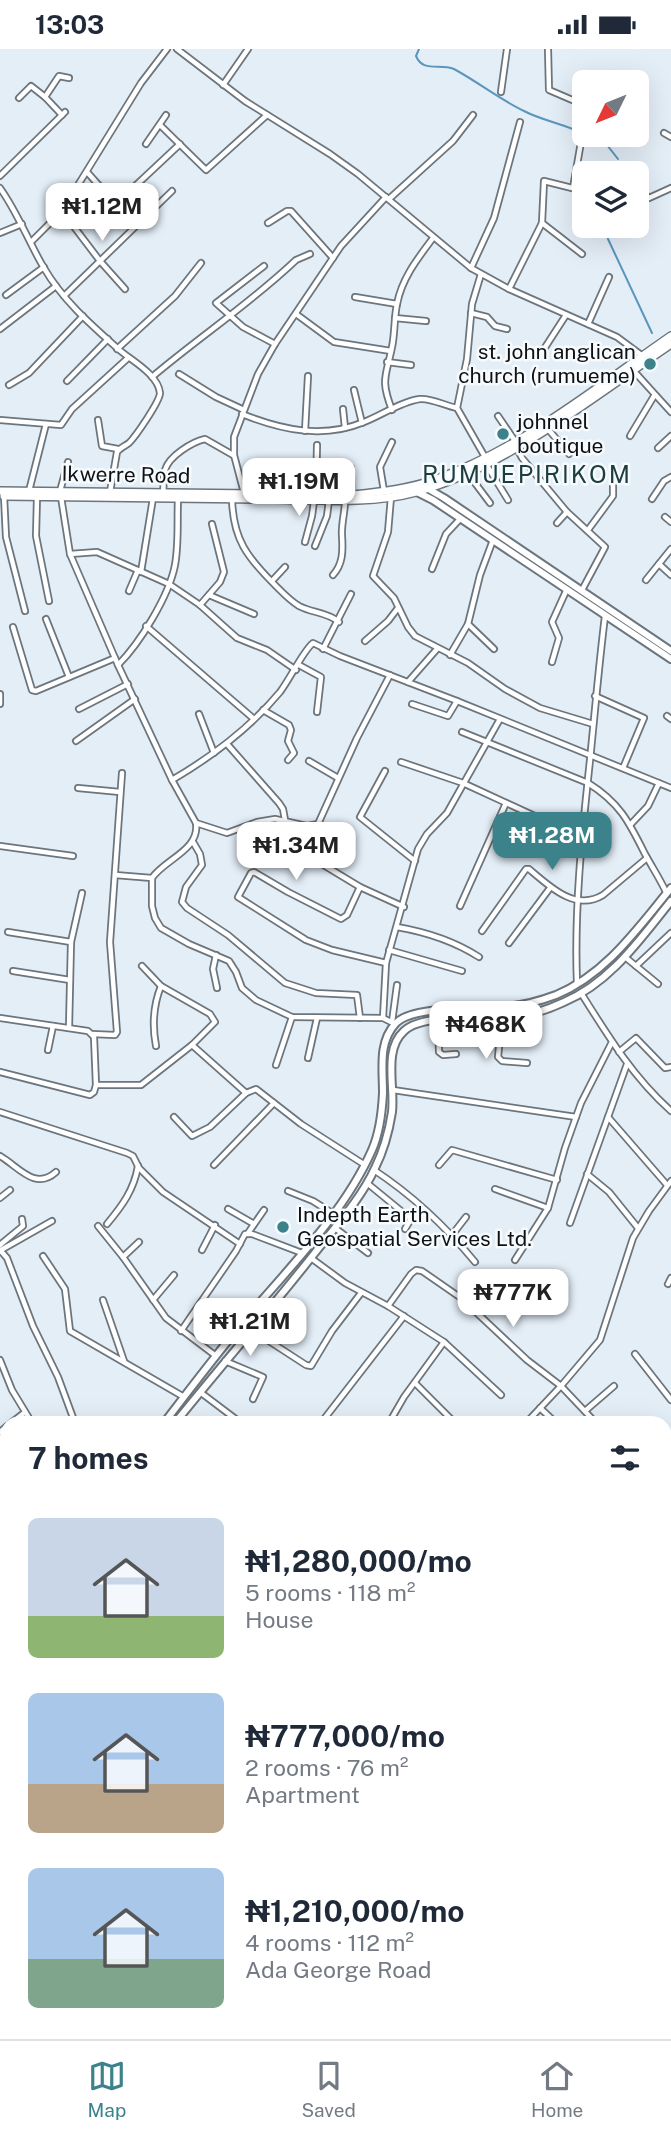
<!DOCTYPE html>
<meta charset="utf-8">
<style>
:root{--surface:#fff;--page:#f2f2f3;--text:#1f2937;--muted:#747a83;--line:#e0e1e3;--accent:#3b828b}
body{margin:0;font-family:"Public Sans",sans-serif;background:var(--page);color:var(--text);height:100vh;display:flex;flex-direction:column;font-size:26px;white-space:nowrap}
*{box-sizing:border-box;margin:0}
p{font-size:23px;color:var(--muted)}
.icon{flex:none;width:38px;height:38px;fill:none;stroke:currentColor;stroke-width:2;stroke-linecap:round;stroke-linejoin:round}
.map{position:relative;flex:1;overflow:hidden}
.panel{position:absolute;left:0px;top:1367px;width:672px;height:625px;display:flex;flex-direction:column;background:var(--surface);border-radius:21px 21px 0 0;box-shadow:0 7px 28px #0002}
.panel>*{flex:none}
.needle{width:46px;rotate:227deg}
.tools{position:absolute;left:572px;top:21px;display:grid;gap:14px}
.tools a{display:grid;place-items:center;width:77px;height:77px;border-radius:10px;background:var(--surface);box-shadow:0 7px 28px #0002;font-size:35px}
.price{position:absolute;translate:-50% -60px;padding:0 16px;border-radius:14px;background:#fff;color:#222;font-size:23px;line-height:46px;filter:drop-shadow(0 2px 4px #0008)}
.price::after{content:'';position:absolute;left:50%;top:42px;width:21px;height:16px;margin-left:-10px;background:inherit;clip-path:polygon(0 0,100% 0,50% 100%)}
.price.active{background:var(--accent);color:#fff}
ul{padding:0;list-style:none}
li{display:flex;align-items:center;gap:21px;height:175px;padding:0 28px}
li span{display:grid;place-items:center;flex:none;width:196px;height:140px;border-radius:10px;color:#555}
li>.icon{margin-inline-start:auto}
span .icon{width:84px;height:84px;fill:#fffc;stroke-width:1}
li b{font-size:30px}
h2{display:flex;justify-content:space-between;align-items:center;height:84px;padding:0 28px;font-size:30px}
.status{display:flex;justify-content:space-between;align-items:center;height:49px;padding:0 35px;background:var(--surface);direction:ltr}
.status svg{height:19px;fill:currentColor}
.tabs{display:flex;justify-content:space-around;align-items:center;height:98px;border-top:2px solid var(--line);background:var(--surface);font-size:19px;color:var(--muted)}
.tabs a{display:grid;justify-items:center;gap:4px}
.tabs .active{color:var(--accent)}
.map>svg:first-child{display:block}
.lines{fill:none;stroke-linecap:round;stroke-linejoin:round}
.stream{stroke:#5a96be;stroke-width:2}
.street-casing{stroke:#6c757c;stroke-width:8}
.secondary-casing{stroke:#6c757c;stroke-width:10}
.primary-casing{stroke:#6c757c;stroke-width:10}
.street{stroke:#fff;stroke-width:4.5}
.secondary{stroke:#fff;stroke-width:6}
.primary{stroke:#fff;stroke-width:7}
.poi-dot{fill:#3b828b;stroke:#f7fbfe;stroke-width:2.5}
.labels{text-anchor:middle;stroke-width:5;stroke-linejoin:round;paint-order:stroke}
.poi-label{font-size:21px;fill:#0f1215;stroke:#f7fbfe;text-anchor:start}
.street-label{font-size:21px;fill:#0f1215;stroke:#f7fbfe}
.quarter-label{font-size:24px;letter-spacing:2px;fill:#1c3e42;stroke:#f7fbfe}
</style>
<div class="status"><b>13:03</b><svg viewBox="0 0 49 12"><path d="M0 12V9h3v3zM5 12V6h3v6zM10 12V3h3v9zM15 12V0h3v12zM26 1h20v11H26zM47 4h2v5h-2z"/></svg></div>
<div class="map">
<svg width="671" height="1990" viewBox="0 0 671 1990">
<rect width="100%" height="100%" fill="#e4eef7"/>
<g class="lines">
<g class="stream">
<path d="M419 0 416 7C423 24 440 14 454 20 478 33 499 50 524 62 543 72 565 75 584 85"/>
<path d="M587 86 607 96 618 110"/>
<path d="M605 177 608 190 652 284"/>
</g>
<defs>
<g id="street">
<path d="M177 0 245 52 330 105 358 125 471 219 509 240 617 288 644 308"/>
<path d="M548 0 549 41 584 56"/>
<path d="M223 36 248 0"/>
<path d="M501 43 507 0"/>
<path d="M19 49 31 37 45 48"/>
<path d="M62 66 45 48 59 27 69 29"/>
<path d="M160 76 206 121 267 66"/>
<path d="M664 84 671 88"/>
<path d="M146 95 166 66"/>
<path d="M87 123 135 177"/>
<path d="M0 127 65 63"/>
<path d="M637 137 649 149 671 139"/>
<path d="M0 139C18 164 28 192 44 219 62 250 89 274 116 298 128 310 158 324 160 344 160 352 136 387 129 394 125 397 120 399 117 403L110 443"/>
<path d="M573 139 581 93"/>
<path d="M389 150 453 92 473 66"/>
<path d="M116 155 180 95"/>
<path d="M62 162 100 212 125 240"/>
<path d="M268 174 287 162H291L333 209"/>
<path d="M542 174 582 205"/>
<path d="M0 184 22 175"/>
<path d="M32 192 62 162 141 34 167 0"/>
<path d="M264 217 216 254 243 278 275 295"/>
<path d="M471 219 494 169 520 73"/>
<path d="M481 225 472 255 467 310 457 359 485 408"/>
<path d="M509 240 542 174 544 132 584 142"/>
<path d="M6 246 44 218"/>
<path d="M64 247 172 142"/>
<path d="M355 248 397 255"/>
<path d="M471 264 487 268 495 277 507 280"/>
<path d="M296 265 334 293 391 302"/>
<path d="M395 269 426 272"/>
<path d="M588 275 609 228"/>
<path d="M0 280 56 237"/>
<path d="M117 300 175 247 201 214"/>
<path d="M544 300 566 266"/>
<path d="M387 313 411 316"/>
<path d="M632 320 671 363"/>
<path d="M179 325 216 348 244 361"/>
<path d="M152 328C199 288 251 254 296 211L310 205"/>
<path d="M67 332 108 290"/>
<path d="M9 336 29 324 83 267"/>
<path d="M354 341 362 374"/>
<path d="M343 360 345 379"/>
<path d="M392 361C380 330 386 328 392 298 395 284 394 269 397 255 402 229 418 209 433 189"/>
<path d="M242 365C282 381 323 390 364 373 382 366 400 353 420 350 432 349 445 357 457 359"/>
<path d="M498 367 515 392"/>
<path d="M0 371 61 376 72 360 128 309"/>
<path d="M98 371 102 397 118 400"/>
<path d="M548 380 569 405"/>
<path d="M305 382 308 327"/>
<path d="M630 387 654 347"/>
<path d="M516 398 522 409 567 463 605 498 582 541"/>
<path d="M658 399 671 387"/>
<path d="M486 415 508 451"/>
<path d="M351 419 352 446"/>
<path d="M470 422 475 434 490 454"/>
<path d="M29 442 46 375"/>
<path d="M60 442 68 413"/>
<path d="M384 442 380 418 392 393"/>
<path d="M163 444C164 436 163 428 165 421 169 407 192 393 205 390L233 406"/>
<path d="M244 444 234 406V388L258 325 275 295 341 197 386 148"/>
<path d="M316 445 317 396"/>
<path d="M4 447 6 488 25 562"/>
<path d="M37 448 36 487 49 552"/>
<path d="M61 448 70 505 118 616 172 731 196 774C200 801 165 810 152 829V857L155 869 161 879 189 895 229 912 236 923 242 939 256 951 292 968 383 969 395 975"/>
<path d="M391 448 388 483 373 527 394 549 408 578 415 587 468 614 505 640 540 659 593 675"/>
<path d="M232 450C233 490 247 508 274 535 282 543 289 551 299 557 312 564 327 563 339 573"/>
<path d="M652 450 664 432 671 428"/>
<path d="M665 468 671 473"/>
<path d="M557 474 567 463"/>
<path d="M588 481 613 447V435"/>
<path d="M305 493 312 467 314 452"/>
<path d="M315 497 327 467 329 451"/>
<path d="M70 505 97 503 169 535 200 556 237 589 267 601 296 621"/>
<path d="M659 515 671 526"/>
<path d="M432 520 446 485 460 470"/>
<path d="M141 523 153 449"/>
<path d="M333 526C343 515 343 502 342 487 341 476 345 463 345 452"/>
<path d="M646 531 671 500"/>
<path d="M272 532 285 518"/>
<path d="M129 542 138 521"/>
<path d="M209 546 254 565"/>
<path d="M200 556 220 533 224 523 212 475"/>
<path d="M46 570 69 628"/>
<path d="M468 575 494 600"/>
<path d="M146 577 254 670"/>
<path d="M13 578 32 641 36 642 115 609"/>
<path d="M365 592 388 572 398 559"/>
<path d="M323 600 351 545"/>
<path d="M450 606 468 575 480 526 493 491"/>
<path d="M552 613 559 589 552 573 567 540"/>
<path d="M118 616C140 594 169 547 175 516 179 494 177 472 178 450"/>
<path d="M299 616 321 628 317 663"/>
<path d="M408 633 437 600"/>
<path d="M0 645V655"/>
<path d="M595 647 644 669 623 719"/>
<path d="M412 655 448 667 457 652"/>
<path d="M79 660 128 635"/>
<path d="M263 661 289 676 291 681 288 692 294 704 288 711"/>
<path d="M199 665 214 704"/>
<path d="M667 667 671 670"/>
<path d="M462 683 588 734C620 754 629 773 645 805 652 818 660 830 666 843"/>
<path d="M76 692 135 650"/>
<path d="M227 695 279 754 283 760 285 771"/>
<path d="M309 712 338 729"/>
<path d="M401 713 463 734 552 775 584 776"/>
<path d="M385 722 360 768 415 812"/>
<path d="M172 731C213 707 250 679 280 643 290 630 303 602 313 594L340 607 457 652 671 739"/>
<path d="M78 739 120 743"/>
<path d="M196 774 227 784 257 773 275 770 307 777 318 775 357 689 390 626"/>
<path d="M631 775 648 757 659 734"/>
<path d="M193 793 200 805 202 816 186 838 182 853 187 859 228 886 285 934 316 944 357 946 360 969"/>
<path d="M0 797 73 807"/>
<path d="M282 800 322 815 360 838 404 858"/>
<path d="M115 826 152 829"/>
<path d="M360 838 347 866 341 870 288 843 254 823 251 824 238 848 306 891 332 901 386 914"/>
<path d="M460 857 506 754"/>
<path d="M397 878C426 883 454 892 479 908"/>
<path d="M482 882 526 820H529C549 837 575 863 603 846L647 809"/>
<path d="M8 883 71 893"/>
<path d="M509 894 550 839"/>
<path d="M389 901 462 922"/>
<path d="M216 906 213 920 217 939"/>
<path d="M625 908 658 935"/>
<path d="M636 917 671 884"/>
<path d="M13 922 70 931"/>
<path d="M577 935C574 861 582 785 590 711 595 662 599 615 605 567"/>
<path d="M581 944C608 987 633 1028 671 1062"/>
<path d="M0 969 88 982 94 988 96 1036 94 1043 90 1046 0 1023"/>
<path d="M383 969 386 914 418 800 427 785 447 764 500 670"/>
<path d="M502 969 498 1008 502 1012 527 1014"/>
<path d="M438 972 439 1003 443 1006 456 1005"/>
<path d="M392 973 397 936"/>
<path d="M69 979 71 893 82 844"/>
<path d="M92 985 115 986 117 983 110 893 122 724"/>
<path d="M192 996 246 1044"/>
<path d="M156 997C152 976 153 957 161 937"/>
<path d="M48 1001 53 977"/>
<path d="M619 1003 636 989 665 1019 671 1018"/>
<path d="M308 1009 317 969"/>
<path d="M276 1016 292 968"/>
<path d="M96 1036H141L192 996 215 973 210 965 161 937 142 917"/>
<path d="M393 1041 576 1068"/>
<path d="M0 1063 127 1104 133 1107 139 1119 163 1143 240 1195"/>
<path d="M174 1068 192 1087 210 1078 246 1044 256 1040 301 1075 365 1116"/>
<path d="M608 1068 667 1136"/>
<path d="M0 1107C19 1118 35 1142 56 1123"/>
<path d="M214 1116 274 1054"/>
<path d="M439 1116 452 1101 557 1131"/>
<path d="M374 1121C412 1146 446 1178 475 1213"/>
<path d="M587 1125 609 1143 638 1179"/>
<path d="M367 1134 411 1170 405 1180"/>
<path d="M495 1140 548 1159"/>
<path d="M288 1142 313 1152 332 1164"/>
<path d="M0 1149 10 1141"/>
<path d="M228 1160 254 1175"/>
<path d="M570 1174 627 1015"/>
<path d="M107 1175C122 1157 134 1141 138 1117"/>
<path d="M98 1177 123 1208 166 1269 216 1307"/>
<path d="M335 1179 368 1204"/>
<path d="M248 1184 264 1161"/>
<path d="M452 1186 466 1168"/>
<path d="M0 1196 23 1177 22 1170"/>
<path d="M0 1201 7 1209 33 1277 58 1328 75 1374"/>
<path d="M1 1201 52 1172"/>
<path d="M202 1201 215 1176"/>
<path d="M43 1207 65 1240 70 1282 184 1348"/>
<path d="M123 1208 139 1193"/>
<path d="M311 1209 345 1234 388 1257 444 1293 501 1346"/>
<path d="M515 1211 548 1159 565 1099 581 1054 612 993"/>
<path d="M668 1235 671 1229"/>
<path d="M103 1251 124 1312"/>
<path d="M153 1251 174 1226"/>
<path d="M388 1257 411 1225 416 1221 422 1222 461 1249 527 1311 561 1337 596 1374"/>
<path d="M252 1281 306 1316 311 1317 332 1282 361 1244"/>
<path d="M181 1282 236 1202 245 1185H252L302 1204"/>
<path d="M635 1305 671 1351"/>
<path d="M0 1311 12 1341 32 1374"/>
<path d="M225 1312 263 1328 253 1350"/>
<path d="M415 1334 455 1374"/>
<path d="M200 1343 241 1374"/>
<path d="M540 1359 556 1374"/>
<path d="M585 1362 614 1337"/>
<path d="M11 1374 24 1364"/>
<path d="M321 1374 404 1267"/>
<path d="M389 1374 404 1348 444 1293"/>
<path d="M526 1374 561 1337 600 1291 633 1189 649 1162 671 1132"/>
<path d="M0 1383 7 1377"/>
<path d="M665 1433 671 1421"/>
<path d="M0 1478 7 1477"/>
<path d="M0 1507 7 1521"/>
<path d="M665 1586 671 1582"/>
<path d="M665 1686 668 1683"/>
<path d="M0 1760 7 1778"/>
<path d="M665 1760 671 1751"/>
<path d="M0 1820 7 1816"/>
<path d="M0 1829 7 1841"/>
<path d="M0 1869 7 1865"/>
<path d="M665 1883 671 1887"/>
<path d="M37 1984 39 1990"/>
<path d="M81 1984 84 1990"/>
<path d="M381 1984 384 1990"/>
<path d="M468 1984 472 1990"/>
<path d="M101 1990 112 1984"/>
<path d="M214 1990 226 1984"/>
<path d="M335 1990 347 1984"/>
<path d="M446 1990 453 1984"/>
<path d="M543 1990 546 1984"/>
<path d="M593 1990 596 1984"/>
<path d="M663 1990 671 1983"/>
</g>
<g id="secondary">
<path d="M425 438 444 449 671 602"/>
<path d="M415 442 433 451 671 610"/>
<path d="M164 1374C194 1335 224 1295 256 1258 297 1211 347 1158 372 1101 380 1083 382 1064 383 1044 383 1019 378 993 396 974 414 956 478 961 504 958 521 957 540 952 556 946 606 925 637 880 671 839"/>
<path d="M175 1374C221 1317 269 1262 314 1205 335 1178 361 1150 375 1119 384 1101 389 1082 392 1063 395 1037 383 1001 404 982 423 964 482 971 508 969 527 967 547 961 564 953 611 933 640 890 671 852"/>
<path d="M0 1576 7 1567"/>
<path d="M0 1592 7 1583"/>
</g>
<g id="primary">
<path d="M0 442 352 446C381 443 410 440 437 430 523 399 597 338 671 287"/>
<path d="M4 447 265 450"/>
<path d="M277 450C323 451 372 455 416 443 507 418 594 347 671 295"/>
</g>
</defs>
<use href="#street" class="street-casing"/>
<use href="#secondary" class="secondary-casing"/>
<use href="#primary" class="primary-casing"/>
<use href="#street" class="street"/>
<use href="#secondary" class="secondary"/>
<use href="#primary" class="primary"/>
</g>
<g class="poi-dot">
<circle cx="650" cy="315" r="7"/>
<circle cx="503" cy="385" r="7"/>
<circle cx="283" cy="1178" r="7"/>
</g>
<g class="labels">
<g class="poi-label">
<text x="636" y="310" text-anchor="end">st. john anglican<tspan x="636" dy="24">church (rumueme)</tspan></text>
<text x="517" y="380">johnnel<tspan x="517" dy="24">boutique</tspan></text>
<text x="297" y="1173">Indepth Earth<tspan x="297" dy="24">Geospatial Services Ltd.</tspan></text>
</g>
<g class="street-label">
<text transform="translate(126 426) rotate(1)" y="7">Ikwerre Road</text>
</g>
<g class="quarter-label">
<text x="527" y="434">RUMUEPIRIKOM</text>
</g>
</g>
</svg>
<div class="tools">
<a><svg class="needle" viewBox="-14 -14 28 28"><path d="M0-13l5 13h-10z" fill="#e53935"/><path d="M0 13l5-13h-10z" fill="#747a83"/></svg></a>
<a><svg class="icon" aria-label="layers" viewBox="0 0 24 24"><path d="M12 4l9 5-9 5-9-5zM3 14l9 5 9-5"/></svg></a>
</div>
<b class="price" style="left:102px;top:194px">₦1.12M</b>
<b class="price" style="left:299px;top:469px">₦1.19M</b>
<b class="price active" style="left:552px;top:823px">₦1.28M</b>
<b class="price" style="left:296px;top:833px">₦1.34M</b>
<b class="price" style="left:486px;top:1012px">₦468K</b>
<b class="price" style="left:513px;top:1280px">₦777K</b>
<b class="price" style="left:250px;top:1309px">₦1.21M</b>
<section class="panel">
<h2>7 homes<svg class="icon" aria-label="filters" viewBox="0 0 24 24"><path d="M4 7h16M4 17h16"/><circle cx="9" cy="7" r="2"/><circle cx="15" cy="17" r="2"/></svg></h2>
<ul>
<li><span style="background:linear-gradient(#c9d6e8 70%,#8fb573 0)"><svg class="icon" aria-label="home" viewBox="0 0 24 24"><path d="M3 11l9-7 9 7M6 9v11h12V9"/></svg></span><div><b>₦1,280,000/mo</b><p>5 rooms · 118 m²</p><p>House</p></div></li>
<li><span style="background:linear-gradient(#a9c7e8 65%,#b9a48a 0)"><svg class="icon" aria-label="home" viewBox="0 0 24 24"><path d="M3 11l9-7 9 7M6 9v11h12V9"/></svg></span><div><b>₦777,000/mo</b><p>2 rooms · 76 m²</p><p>Apartment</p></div></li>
<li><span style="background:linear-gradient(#a9c7e8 65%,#7fa58c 0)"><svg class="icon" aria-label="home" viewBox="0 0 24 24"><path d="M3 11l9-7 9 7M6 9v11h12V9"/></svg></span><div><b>₦1,210,000/mo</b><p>4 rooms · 112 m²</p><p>Ada George Road</p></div></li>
</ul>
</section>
</div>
<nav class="tabs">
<a class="active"><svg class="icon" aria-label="map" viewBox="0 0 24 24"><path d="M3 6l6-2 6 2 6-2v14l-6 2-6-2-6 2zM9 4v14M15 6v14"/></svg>Map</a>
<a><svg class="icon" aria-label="saved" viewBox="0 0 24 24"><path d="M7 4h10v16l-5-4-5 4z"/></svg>Saved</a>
<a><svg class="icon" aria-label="home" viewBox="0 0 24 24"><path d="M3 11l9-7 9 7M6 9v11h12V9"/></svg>Home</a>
</nav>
